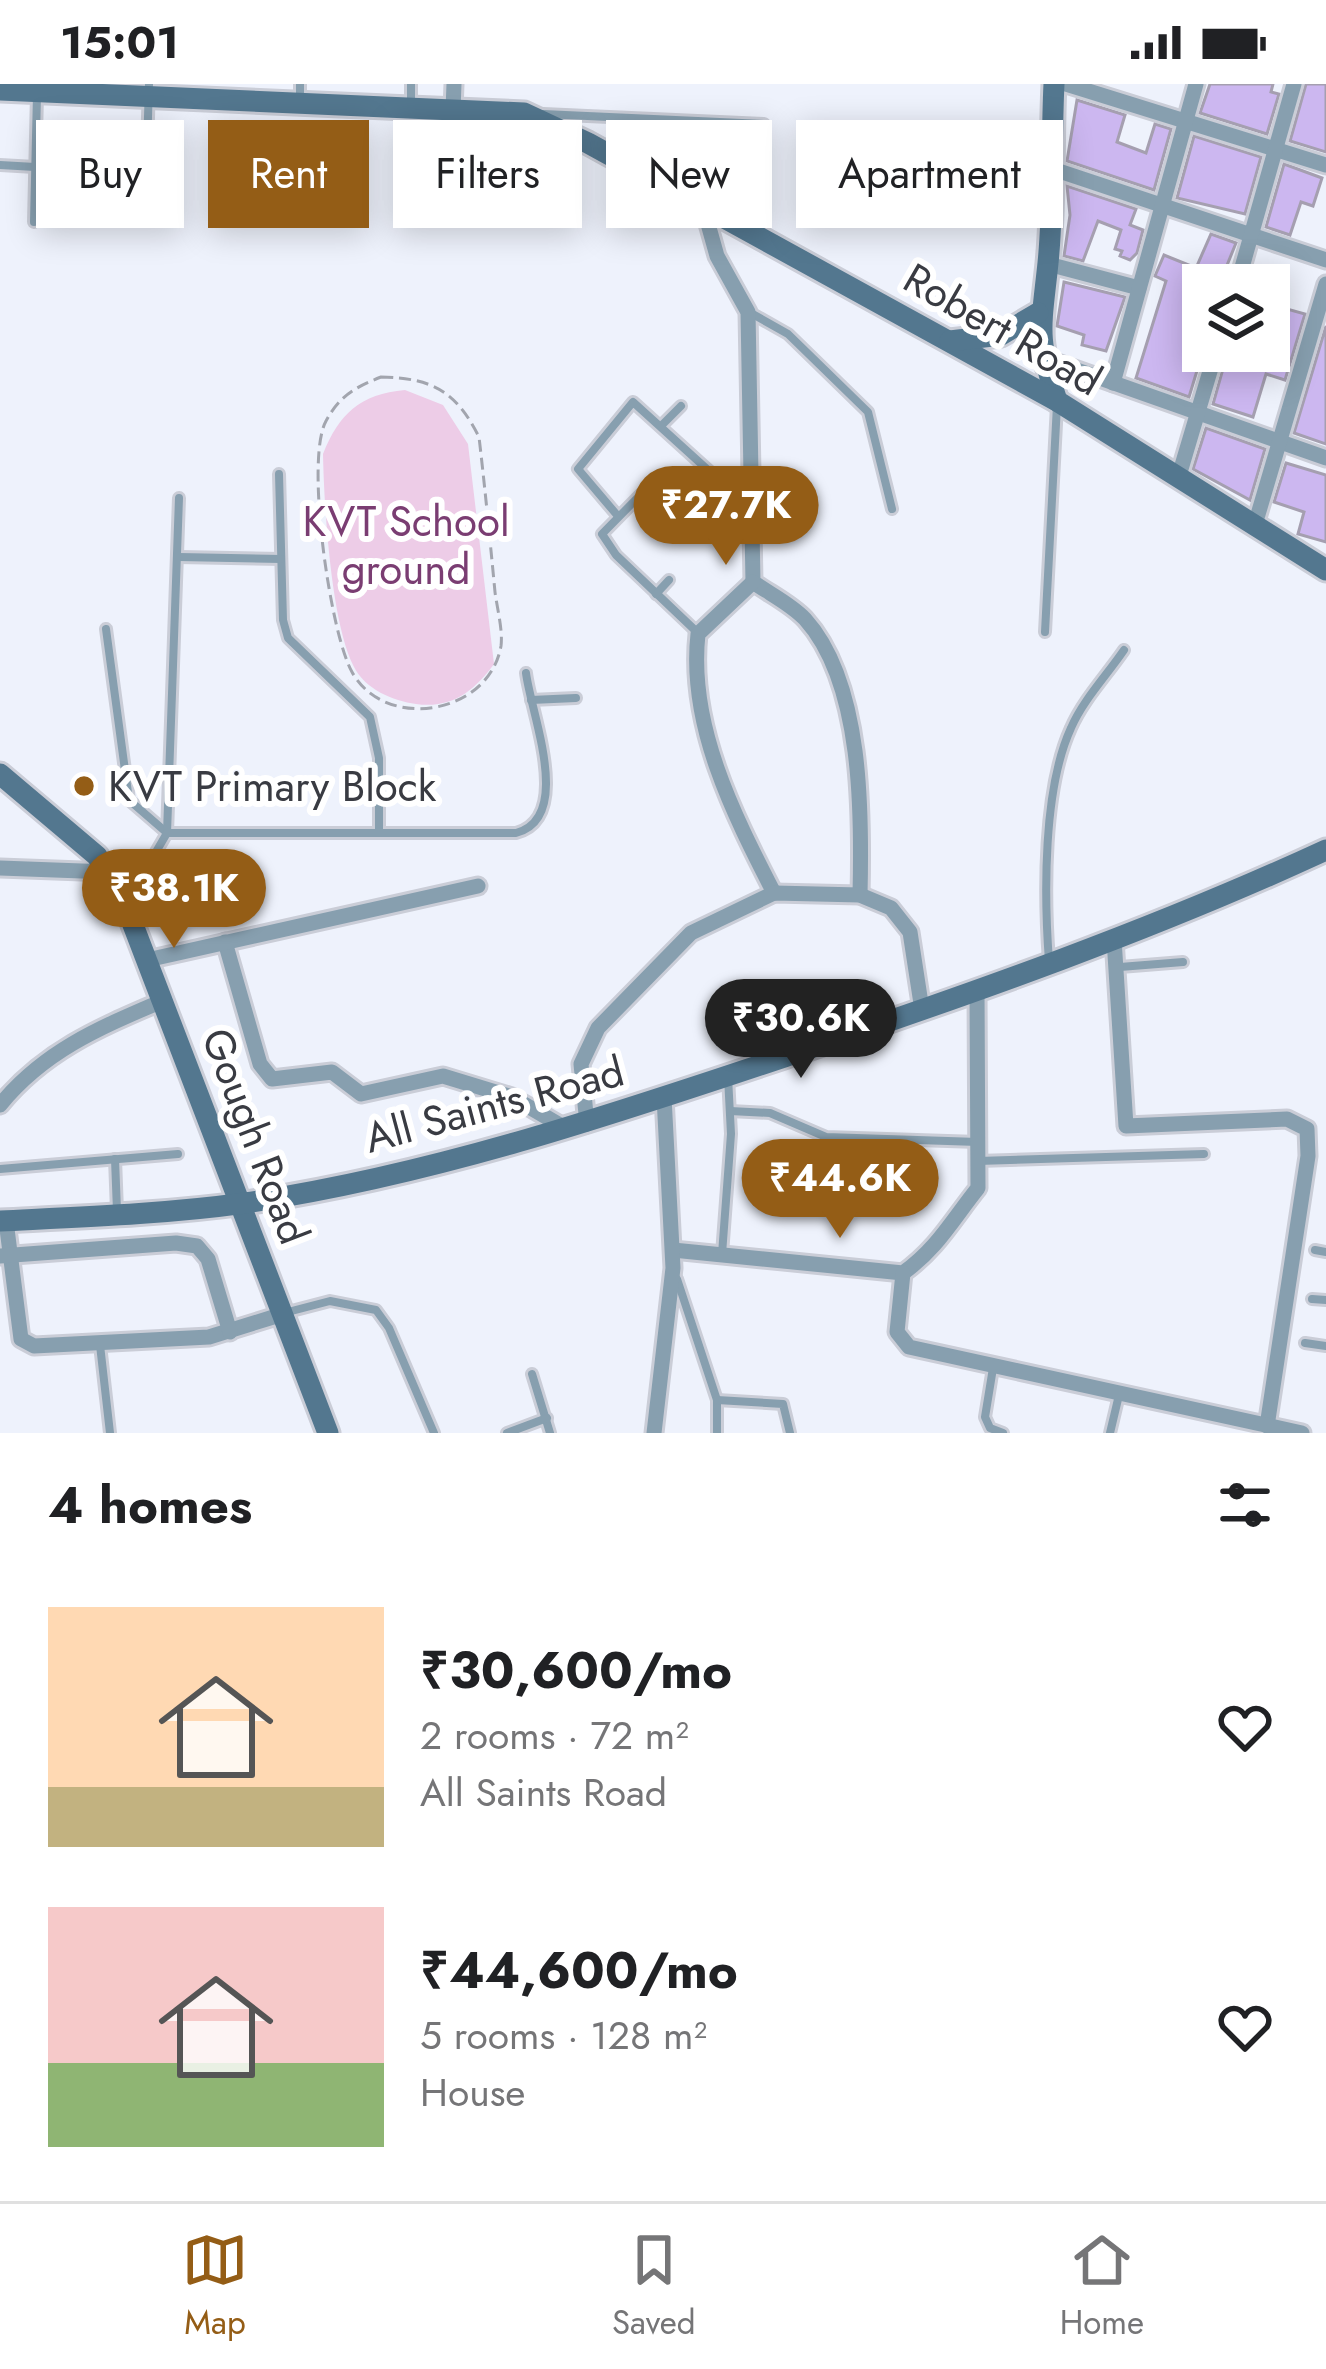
<!DOCTYPE html>
<meta charset="utf-8">
<style>
:root{--surface:#fff;--page:#f2f2f2;--text:#202124;--muted:#757577;--line:#e0e0e0;--accent:#945d16}
body{margin:0;font-family:Jost,sans-serif;background:var(--page);color:var(--text);height:100vh;display:flex;flex-direction:column;font-size:45px;white-space:nowrap}
*{box-sizing:border-box;margin:0}
p{font-size:39px;color:var(--muted)}
.icon{flex:none;width:66px;height:66px;fill:none;stroke:currentColor;stroke-width:2;stroke-linecap:round;stroke-linejoin:round}
.map{position:relative;height:1349px;overflow:hidden}
.panel{display:flex;flex-direction:column;background:var(--surface);flex:1}
.panel>*{flex:none}
.banner{position:absolute;left:36px;top:36px;width:1254px;height:108px;display:flex;gap:24px}
.tools{position:absolute;left:1182px;top:180px;display:grid;gap:24px}
.tools a{display:grid;place-items:center;width:108px;height:108px;border-radius:0px;background:var(--surface);box-shadow:0 6px 30px #0003;font-size:60px}
.price{position:absolute;translate:-50% -102px;padding:0 27px;border-radius:42px;background:var(--accent);color:#fff;font-size:39px;line-height:78px;filter:drop-shadow(0 3px 6px #0008)}
.price::after{content:'';position:absolute;left:50%;top:72px;width:36px;height:27px;margin-left:-18px;background:inherit;clip-path:polygon(0 0,100% 0,50% 100%)}
.price.on{background:#222;color:#fff}
ul{padding:0;list-style:none}
li{display:flex;align-items:center;gap:36px;height:300px;padding:0 48px}
li span{display:grid;place-items:center;flex:none;width:336px;height:240px;border-radius:0px;color:#555}
li>.icon{margin-inline-start:auto}
span .icon{width:144px;height:144px;fill:#fffc;stroke-width:1}
li b{font-size:51px}
h2{display:flex;justify-content:space-between;align-items:center;height:144px;padding:0 48px;font-size:51px}
.chip{padding:0 42px;border-radius:0px;background:var(--surface);box-shadow:0 6px 30px #0003;font-size:42px;line-height:108px}
.chip.on{background:var(--accent);color:#fff}
.status{display:flex;justify-content:space-between;align-items:center;height:84px;padding:0 60px;background:var(--surface);direction:ltr}
.status svg{height:33px;fill:currentColor}
.tabs{display:flex;justify-content:space-around;align-items:center;height:168px;border-top:3px solid var(--line);background:var(--surface);font-size:33px;color:var(--muted)}
.tabs a{display:grid;justify-items:center;gap:6px}
.tabs .on{color:var(--accent)}
.map>svg:first-child{display:block}
.green{fill:#edcce7}
.building{fill:#ccb7f0;stroke:#a59fb0;stroke-width:3}
.lines{fill:none;stroke-linecap:round;stroke-linejoin:round}
.lane-casing{stroke:#cacdd7;stroke-width:14}
.street-casing{stroke:#cacdd7;stroke-width:21}
.secondary-casing{stroke:#cacdd7;stroke-width:27}
.path{stroke:#a2a5ae;stroke-width:3;stroke-dasharray:12 6;stroke-linecap:butt}
.lane{stroke:#879faf;stroke-width:8}
.street{stroke:#879faf;stroke-width:15}
.secondary{stroke:#53778f;stroke-width:21}
.poi-dot{fill:#945d16;stroke:#fff;stroke-width:4.5}
.labels{text-anchor:middle;stroke-width:12;stroke-linejoin:round;paint-order:stroke}
.street-label{font-size:42px;fill:#393b42;stroke:#fff}
.park-label{font-size:42px;fill:#7a3d72;stroke:#fff}
.poi-label{font-size:42px;fill:#393b42;stroke:#fff;text-anchor:start}
</style>
<div class="status"><b>15:01</b><svg viewBox="0 0 49 12"><path d="M0 12V9h3v3zM5 12V6h3v6zM10 12V3h3v9zM15 12V0h3v12zM26 1h20v11H26zM47 4h2v5h-2z"/></svg></div>
<div class="map">
<svg width="1326" height="1349" viewBox="0 0 1326 1349">
<rect width="100%" height="100%" fill="#eef2fc"/>
<path class="green" d="M405 306 443 321 468 360 494 580C474 607 452 625 416 620 393 617 365 605 354 583 331 539 324 422 323 370 339 330 360 310 405 306Z"/>
<g class="building">
<path d="M1210 0H1273L1271 8 1279 10 1267 50 1200 29Z"/>
<path d="M1306 0H1326V68L1290 57Z"/>
<path d="M1077 16 1125 31 1117 58 1146 69 1155 40 1171 45 1154 106 1067 77Z"/>
<path d="M1194 52 1261 73 1245 130 1177 114Z"/>
<path d="M1284 80 1322 94 1313 122 1301 118 1290 151 1266 143Z"/>
<path d="M1067 102 1136 125 1130 141 1143 146 1137 169 1130 176 1120 172 1122 167 1115 165 1121 146 1098 137 1083 177 1064 172 1070 131Z"/>
<path d="M1211 150 1236 159 1219 201H1203V267L1189 313 1136 294 1166 197 1155 192 1164 171 1196 184Z"/>
<path d="M1064 198 1125 213 1106 267 1082 261 1084 251 1057 242Z"/>
<path d="M1269 220 1305 230 1285 296 1266 290 1253 333 1213 320 1228 267H1269Z"/>
<path d="M1326 242V360L1294 349Z"/>
<path d="M1206 344 1265 365 1250 416 1193 385Z"/>
<path d="M1286 379 1326 391V458L1298 450 1304 428 1274 418Z"/>
</g>
<g class="lines">
<defs>
<g id="lane">
<path d="M300 17V0"/>
<path d="M411 22V0"/>
<path d="M543 30 764 40"/>
<path d="M0 81 35 83"/>
<path d="M146 99 149 0"/>
<path d="M34 138 37 10"/>
<path d="M749 228 788 250 868 328 892 425"/>
<path d="M661 342 681 322"/>
<path d="M279 390 283 536 288 554 370 633 379 674V749"/>
<path d="M659 392 602 450 616 471 698 549"/>
<path d="M682 414 707 386"/>
<path d="M617 431 578 385 633 318 719 396 749 403"/>
<path d="M179 473 281 475"/>
<path d="M656 510 669 496"/>
<path d="M106 545 129 716 166 748"/>
<path d="M1045 548 1057 321"/>
<path d="M531 616 576 614"/>
<path d="M167 749 179 414"/>
<path d="M128 816 167 749H516C574 734 531 630 526 589"/>
<path d="M1049 877C1044 811 1043 705 1071 644 1083 616 1107 591 1124 566"/>
<path d="M1120 883 1183 878"/>
<path d="M730 1027 770 1029 826 1053 978 1058"/>
<path d="M115 1075 117 1127"/>
<path d="M978 1077 1204 1070"/>
<path d="M0 1085 178 1070"/>
<path d="M1315 1166 1326 1168"/>
<path d="M722 1170 731 1050 728 993"/>
<path d="M677 1195 717 1316V1349"/>
<path d="M1312 1215 1326 1216"/>
<path d="M284 1229 330 1217 376 1226 389 1244 434 1349"/>
<path d="M1305 1259 1326 1262"/>
<path d="M100 1261 110 1349"/>
<path d="M993 1284 985 1333 990 1344 1003 1349"/>
<path d="M532 1290 550 1349"/>
<path d="M717 1316 783 1320 790 1349"/>
<path d="M507 1349 547 1334"/>
<path d="M1110 1349 1119 1311"/>
</g>
<g id="street">
<path d="M1066 0 1326 81"/>
<path d="M453 26 454 0"/>
<path d="M1050 84 1326 176"/>
<path d="M703 122 717 172 748 228 753 498C770 510 791 520 805 535 863 599 862 731 860 811"/>
<path d="M1048 180 1139 204"/>
<path d="M1237 201 1294 0"/>
<path d="M1043 274 1326 374"/>
<path d="M1113 299 1196 0"/>
<path d="M1178 395 1216 267"/>
<path d="M1254 444 1326 200"/>
<path d="M753 498 698 550C688 641 733 729 774 809"/>
<path d="M0 784 109 788"/>
<path d="M1114 855 1126 1042 1287 1035 1307 1045 1308 1072 1267 1342"/>
<path d="M225 858 260 980 272 995 332 988 361 1010 443 992 512 1013 565 1044"/>
<path d="M147 876 478 802"/>
<path d="M0 1021C44 967 99 944 162 917"/>
<path d="M587 1040 581 980 598 944 691 849 774 809 860 811 891 824 910 848 922 926"/>
<path d="M6 1137 21 1255 34 1262 209 1253 283 1230"/>
<path d="M673 1166 903 1189C937 1165 953 1135 978 1104L977 906"/>
<path d="M0 1172 176 1159 197 1162 208 1175 230 1248"/>
<path d="M903 1189 897 1248 909 1263 1302 1349"/>
<path d="M654 1349 673 1184 664 1013"/>
</g>
<g id="secondary">
<path d="M1054 0C1051 59 1054 120 1048 179 1041 246 1036 251 1057 317"/>
<path d="M0 6 524 29 588 59 1057 317 1326 486"/>
<path d="M950 257 1001 251 1038 229"/>
<path d="M0 690 97 772 125 820 328 1349"/>
<path d="M0 1137C80 1133 166 1130 245 1119 433 1091 611 1031 790 971 971 910 1153 846 1326 766"/>
</g>
</defs>
<use href="#lane" class="lane-casing"/>
<use href="#street" class="street-casing"/>
<use href="#secondary" class="secondary-casing"/>
<path class="path" d="M381 293C432 294 456 307 479 353 485 404 490 456 495 508 497 524 503 546 501 562 489 631 385 648 352 588 330 549 305 375 326 337 340 311 356 303 381 293Z"/>
<use href="#lane" class="lane"/>
<use href="#street" class="street"/>
<use href="#secondary" class="secondary"/>
</g>
<circle class="poi-dot" cx="84" cy="702" r="12"/>
<g class="labels">
<g class="street-label">
<text transform="translate(1003 245) rotate(30)" y="15">Robert Road</text>
<text transform="translate(494 1020) rotate(-15)" y="15">All Saints Road</text>
<text transform="translate(256 1052) rotate(69)" y="15">Gough Road</text>
</g>
<g class="park-label">
<text x="406" y="452">KVT School<tspan x="406" dy="48">ground</tspan></text>
</g>
<g class="poi-label">
<text x="108" y="717">KVT Primary Block</text>
</g>
</g>
</svg>
<div class="tools">
<a><svg class="icon" aria-label="layers" viewBox="0 0 24 24"><path d="M12 4l9 5-9 5-9-5zM3 14l9 5 9-5"/></svg></a>
</div>
<b class="price" style="left:726px;top:484px">₹27.7K</b>
<b class="price" style="left:174px;top:867px">₹38.1K</b>
<b class="price on" style="left:801px;top:997px">₹30.6K</b>
<b class="price" style="left:840px;top:1157px">₹44.6K</b>
<div class="banner">
<a class="chip">Buy</a>
<a class="chip on">Rent</a>
<a class="chip">Filters</a>
<a class="chip">New</a>
<a class="chip">Apartment</a>
</div>
</div>
<section class="panel">
<h2>4 homes<svg class="icon" aria-label="filters" viewBox="0 0 24 24"><path d="M4 7h16M4 17h16"/><circle cx="9" cy="7" r="2"/><circle cx="15" cy="17" r="2"/></svg></h2>
<ul>
<li><span style="background:linear-gradient(#ffd9b3 75%,#c2b280 0)"><svg class="icon" aria-label="home" viewBox="0 0 24 24"><path d="M3 11l9-7 9 7M6 9v11h12V9"/></svg></span><div><b>₹30,600/mo</b><p>2 rooms · 72 m²</p><p>All Saints Road</p></div><svg class="icon" aria-label="heart" viewBox="0 0 24 24"><path d="M12 20l-8-8c-3-5 5-10 8-4 3-6 11-1 8 4z"/></svg></li>
<li><span style="background:linear-gradient(#f6c9c9 65%,#8fb573 0)"><svg class="icon" aria-label="home" viewBox="0 0 24 24"><path d="M3 11l9-7 9 7M6 9v11h12V9"/></svg></span><div><b>₹44,600/mo</b><p>5 rooms · 128 m²</p><p>House</p></div><svg class="icon" aria-label="heart" viewBox="0 0 24 24"><path d="M12 20l-8-8c-3-5 5-10 8-4 3-6 11-1 8 4z"/></svg></li>
</ul>
</section>
<nav class="tabs">
<a class="on"><svg class="icon" aria-label="map" viewBox="0 0 24 24"><path d="M3 6l6-2 6 2 6-2v14l-6 2-6-2-6 2zM9 4v14M15 6v14"/></svg>Map</a>
<a><svg class="icon" aria-label="saved" viewBox="0 0 24 24"><path d="M7 4h10v16l-5-4-5 4z"/></svg>Saved</a>
<a><svg class="icon" aria-label="home" viewBox="0 0 24 24"><path d="M3 11l9-7 9 7M6 9v11h12V9"/></svg>Home</a>
</nav>
